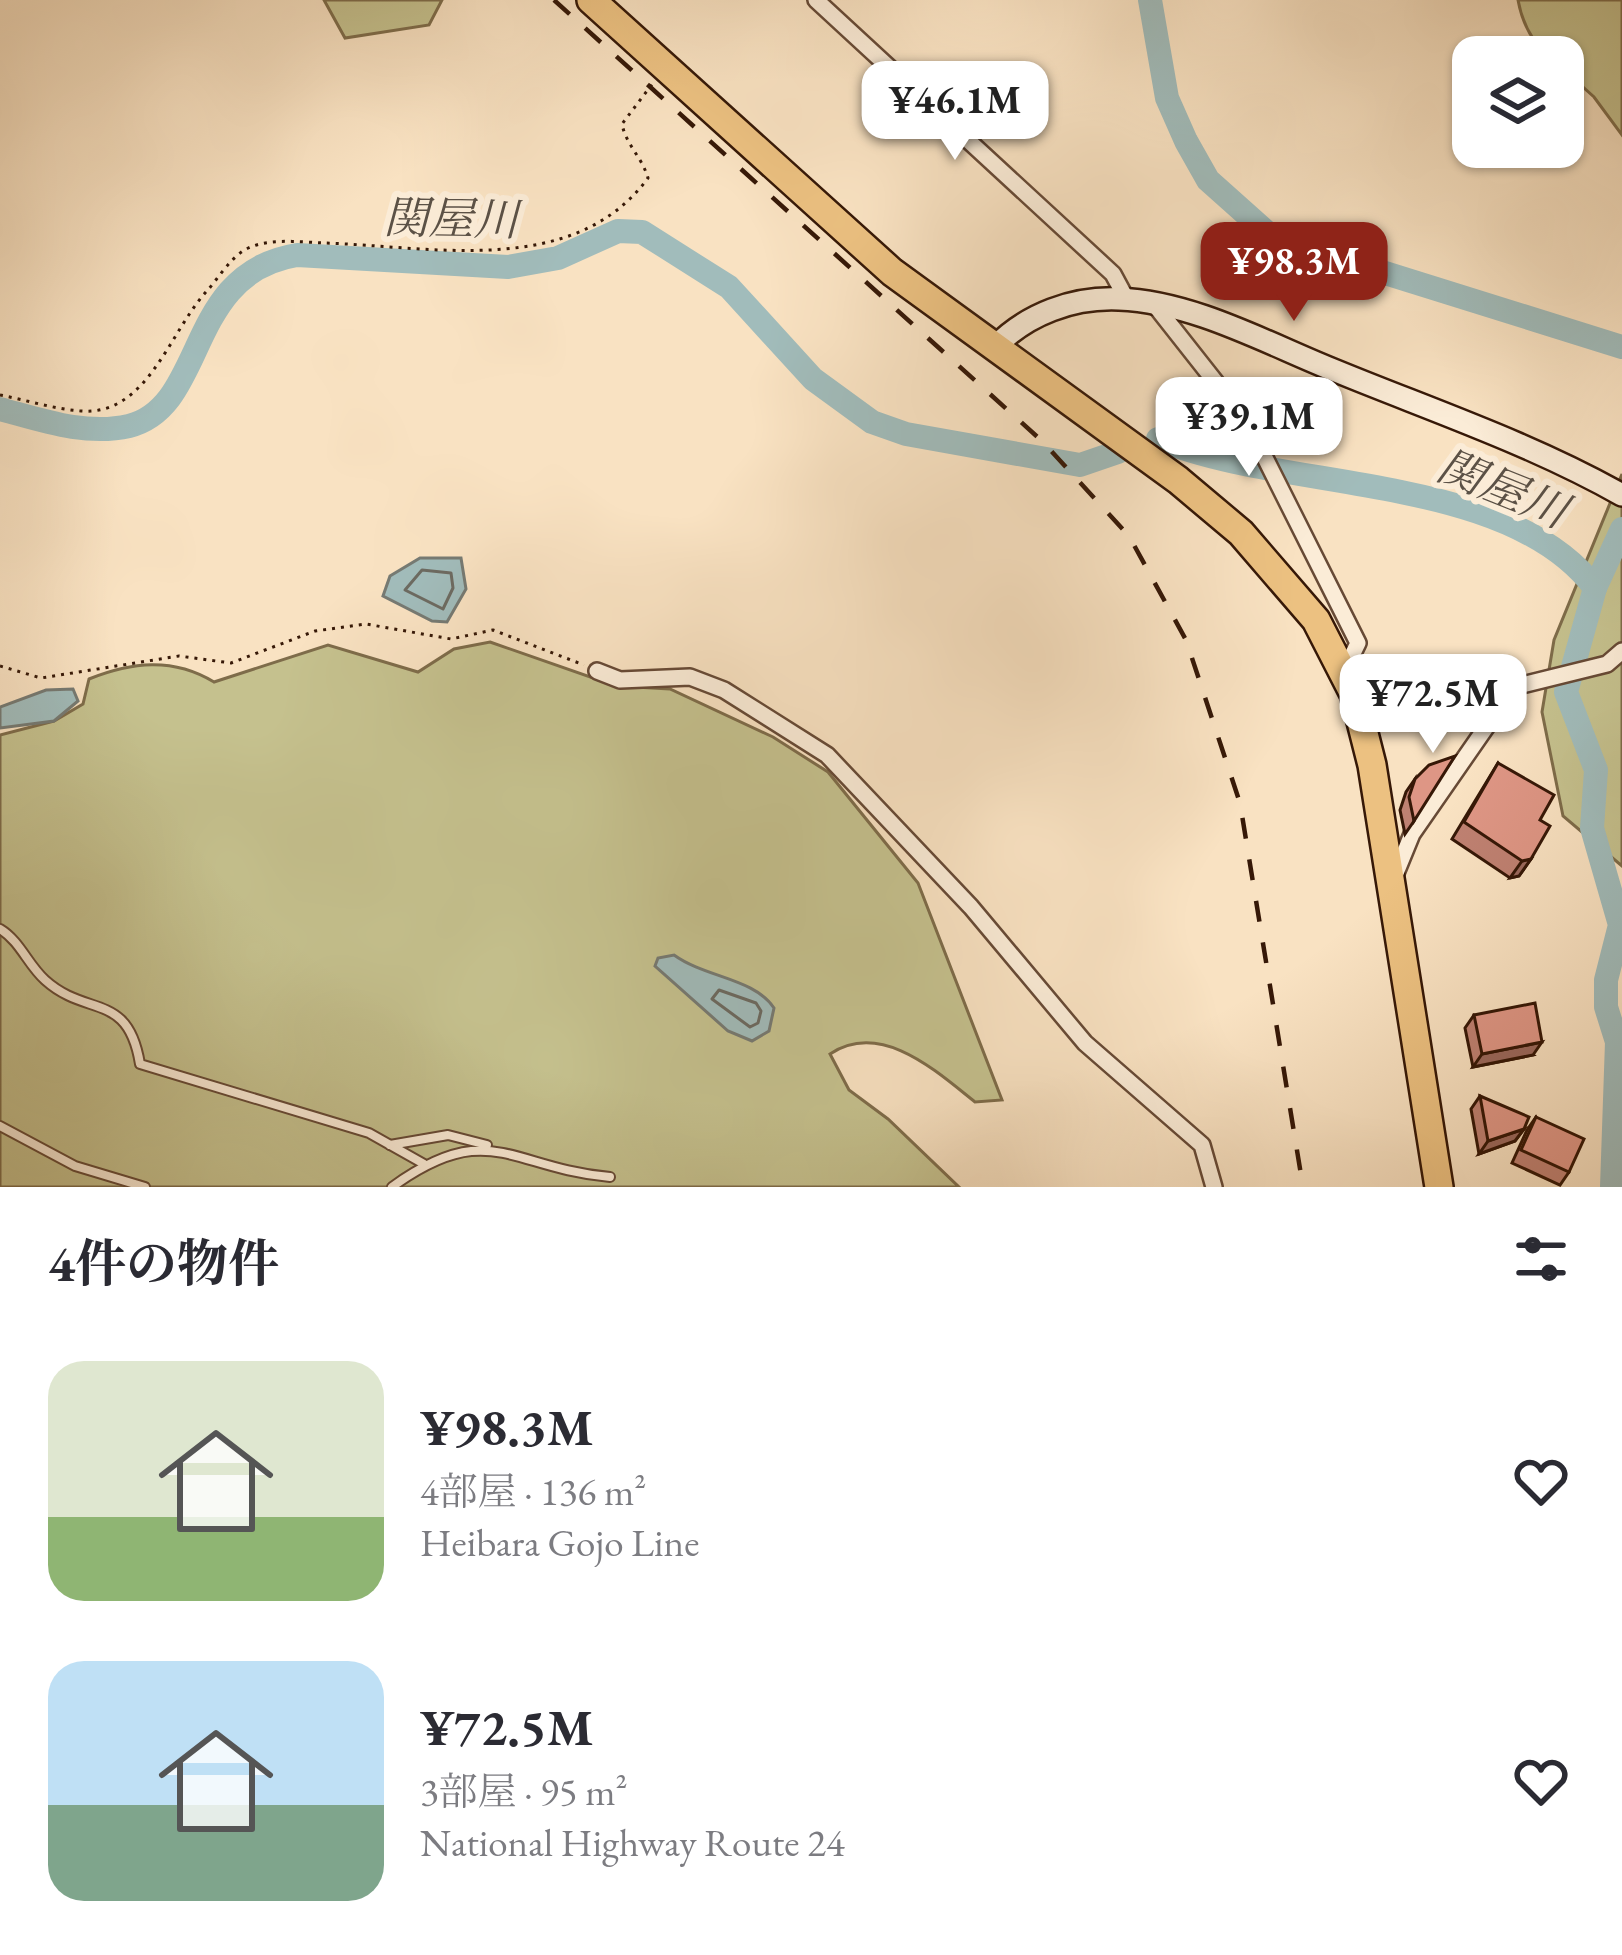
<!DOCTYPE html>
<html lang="ja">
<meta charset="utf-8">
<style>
:root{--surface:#fff;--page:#f2f2f3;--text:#2b2b33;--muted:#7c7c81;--accent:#8f2418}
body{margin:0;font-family:"EB Garamond","Noto Serif JP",serif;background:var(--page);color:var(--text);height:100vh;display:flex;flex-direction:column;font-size:45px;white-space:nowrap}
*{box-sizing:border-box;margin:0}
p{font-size:39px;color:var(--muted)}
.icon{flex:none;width:66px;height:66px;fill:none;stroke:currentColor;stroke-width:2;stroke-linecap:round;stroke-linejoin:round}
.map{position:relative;height:1187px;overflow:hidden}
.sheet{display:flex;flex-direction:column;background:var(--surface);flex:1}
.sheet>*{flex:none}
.tools{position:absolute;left:1452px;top:36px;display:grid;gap:24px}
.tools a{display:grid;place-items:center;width:132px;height:132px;border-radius:24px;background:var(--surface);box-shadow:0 3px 9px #0004;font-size:60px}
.price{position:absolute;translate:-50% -102px;padding:0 27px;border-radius:24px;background:#fff;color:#222;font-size:39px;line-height:78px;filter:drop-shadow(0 3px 6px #0008)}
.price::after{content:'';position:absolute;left:50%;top:72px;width:36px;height:27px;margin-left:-18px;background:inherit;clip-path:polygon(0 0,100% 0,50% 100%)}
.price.current{background:var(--accent);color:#fff}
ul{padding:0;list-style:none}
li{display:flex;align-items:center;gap:36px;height:300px;padding:0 48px}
li span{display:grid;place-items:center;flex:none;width:336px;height:240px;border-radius:36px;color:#555}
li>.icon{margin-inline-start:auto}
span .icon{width:144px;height:144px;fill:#fffc;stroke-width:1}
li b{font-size:51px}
h2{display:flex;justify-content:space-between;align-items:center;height:144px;padding:0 48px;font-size:51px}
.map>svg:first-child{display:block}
.green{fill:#c5c18e;stroke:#7e6c4a;stroke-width:3}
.water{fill:#a1bcbb;stroke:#767a73;stroke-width:3}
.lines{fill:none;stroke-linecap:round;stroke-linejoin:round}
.shore{stroke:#6c6a61;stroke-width:3}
.river{stroke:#a1bcbb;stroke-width:24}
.lane-casing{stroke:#674a36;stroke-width:12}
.street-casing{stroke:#674a36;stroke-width:20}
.secondary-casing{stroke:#361807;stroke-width:26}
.highway-casing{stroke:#361807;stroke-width:32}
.path{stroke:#361807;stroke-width:3;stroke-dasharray:3 6;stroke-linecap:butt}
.lane{stroke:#fbecd7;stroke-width:8}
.street{stroke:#fbecd7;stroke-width:15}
.secondary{stroke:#fbecd7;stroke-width:21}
.highway{stroke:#ecc181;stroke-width:27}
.rail{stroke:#361807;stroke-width:4.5;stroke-dasharray:21 21;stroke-linecap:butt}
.wall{fill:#bf8172;stroke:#361807;stroke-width:3}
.shaded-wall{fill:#9b695d;stroke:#361807;stroke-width:3}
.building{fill:#de9685;stroke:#361807;stroke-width:3}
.labels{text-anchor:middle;stroke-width:12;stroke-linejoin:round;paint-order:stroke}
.water-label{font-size:45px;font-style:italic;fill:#5b5146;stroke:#fbecd7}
</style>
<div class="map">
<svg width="1622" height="1187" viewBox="0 0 1622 1187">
<rect width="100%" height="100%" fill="#f9e2c2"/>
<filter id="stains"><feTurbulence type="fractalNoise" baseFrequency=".00167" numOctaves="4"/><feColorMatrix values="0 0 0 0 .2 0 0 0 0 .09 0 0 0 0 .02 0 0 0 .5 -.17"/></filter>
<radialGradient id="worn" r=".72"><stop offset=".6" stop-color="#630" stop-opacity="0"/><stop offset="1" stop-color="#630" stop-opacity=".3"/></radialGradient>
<g class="green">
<path d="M324 0H442L429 25 345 38Z"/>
<path d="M1518 0H1622V135L1594 97 1563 69V57H1549C1532 42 1522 22 1518 0Z"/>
<path d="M1622 474V866L1563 816 1542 712 1554 640Z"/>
<path d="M490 642 616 686 670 689 773 737 828 772 918 883 1002 1100 975 1102C936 1071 881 1020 830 1054L849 1090 888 1119 959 1187H0V735L54 721 83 704 89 679C131 662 173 657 214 682L328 645 418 672 454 649Z"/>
</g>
<g class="water">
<path d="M420 558H461L466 589 447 622 432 621 383 596 390 576Z"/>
<path d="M73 689 78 701 54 721 0 728V707L46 690Z"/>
<path d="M674 955C706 978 754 978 774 1008L769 1031 752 1041 728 1031 655 966 658 958Z"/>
</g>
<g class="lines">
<g class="shore">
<path d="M422 570 451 573 453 588 443 609 405 590Z"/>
<path d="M719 990 756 1003 761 1011 758 1023 750 1027 712 999Z"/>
</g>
<g class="river">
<path d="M1150 0 1167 98 1186 141 1208 180 1273 238 1622 347"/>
<path d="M0 409C41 420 86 436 129 426 208 406 184 273 297 255L508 267 558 258 618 231 642 232 729 287 813 379 872 422 906 434 1080 465 1118 452"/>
<path d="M1158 439C1283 492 1508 472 1595 588"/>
<path d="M1612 1187 1617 1042 1606 1007V980L1620 925 1592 828 1596 770 1566 692 1595 588 1622 529"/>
</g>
<defs>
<g id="lane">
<path d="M0 929C20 941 28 965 45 980 87 1018 128 991 140 1064L369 1133 424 1164"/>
<path d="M0 1126 75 1166 145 1187"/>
<path d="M390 1145 448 1135 487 1145"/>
<path d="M392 1187C489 1117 510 1168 610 1177"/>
</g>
<g id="street">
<path d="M816 0 1113 274 1127 300"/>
<path d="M1154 304 1247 422 1358 643 1344 672"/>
<path d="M597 671 620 680 690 677 724 690 827 755 971 907 1085 1043 1202 1145 1214 1187"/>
<path d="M1394 878 1412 834 1514 687 1607 664 1622 651"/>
</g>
<path id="secondary" d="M995 347C1027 314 1073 297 1119 299 1194 302 1268 344 1336 371 1431 410 1532 444 1622 495"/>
<path id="highway" d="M591 0 892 272 1178 480 1241 533 1316 620 1354 694 1372 765 1439 1187"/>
</defs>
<use href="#lane" class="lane-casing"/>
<use href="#street" class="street-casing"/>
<use href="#secondary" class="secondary-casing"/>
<use href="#highway" class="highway-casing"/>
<g class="path">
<path d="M0 395C26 400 54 409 81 411 147 416 169 333 206 292 217 280 229 260 243 251 265 237 298 242 324 243 430 246 574 279 648 178 642 157 626 145 622 124L653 83"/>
<path d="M0 666 41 678 179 656 231 663 315 631 366 624 451 639 493 630 584 665"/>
</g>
<use href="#lane" class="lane"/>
<use href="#street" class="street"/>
<use href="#secondary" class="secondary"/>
<use href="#highway" class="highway"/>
<path class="rail" d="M554 0 1043 442 1129 536 1186 640 1240 803 1303 1187"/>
</g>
<g class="wall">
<path d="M1498 763 1540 820 1531 859 1519 876 1510 878 1452 839Z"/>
<path d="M1415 779 1414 821 1405 834 1400 810 1406 792Z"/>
<path d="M1474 1015 1533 1055 1473 1067 1465 1028Z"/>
<path d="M1480 1096 1524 1129 1515 1141 1479 1154 1471 1109Z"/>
<path d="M1536 1117 1569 1172 1560 1185 1512 1163 1527 1130Z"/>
</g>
<g class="shaded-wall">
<path d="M1531 859 1519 876 1510 878 1522 861Z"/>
<path d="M1542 1042 1533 1055 1473 1067 1482 1054Z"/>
<path d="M1524 1129 1515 1141 1479 1154 1488 1141Z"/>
</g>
<g class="building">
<path d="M1455 756 1414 821 1409 797 1415 779 1429 765Z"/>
<path d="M1498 763 1554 795 1540 820 1550 826 1531 859 1522 861 1464 822Z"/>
<path d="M1535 1003 1542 1042 1482 1054 1474 1015Z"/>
<path d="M1480 1096 1529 1117 1524 1129 1488 1141Z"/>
<path d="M1536 1117 1584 1139 1569 1172 1521 1150Z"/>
</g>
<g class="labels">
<g class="water-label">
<text transform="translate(451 218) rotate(1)" y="16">関屋川</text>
<text transform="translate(1503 488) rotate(22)" y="16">関屋川</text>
</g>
</g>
<rect width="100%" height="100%" filter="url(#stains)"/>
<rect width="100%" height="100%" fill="url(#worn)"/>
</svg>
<div class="tools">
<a><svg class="icon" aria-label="layers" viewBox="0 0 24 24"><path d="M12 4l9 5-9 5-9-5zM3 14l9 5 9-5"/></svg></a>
</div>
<b class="price" style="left:955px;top:163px">¥46.1M</b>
<b class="price current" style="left:1294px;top:324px">¥98.3M</b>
<b class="price" style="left:1249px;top:479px">¥39.1M</b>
<b class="price" style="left:1433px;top:756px">¥72.5M</b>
</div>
<section class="sheet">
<h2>4件の物件<svg class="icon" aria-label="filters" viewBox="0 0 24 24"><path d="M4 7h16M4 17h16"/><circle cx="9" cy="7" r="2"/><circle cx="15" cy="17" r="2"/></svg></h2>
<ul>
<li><span style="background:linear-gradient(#dfe7d0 65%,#8fb573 0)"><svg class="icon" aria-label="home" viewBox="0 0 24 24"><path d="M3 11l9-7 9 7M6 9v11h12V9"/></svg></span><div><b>¥98.3M</b><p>4部屋 · 136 m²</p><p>Heibara Gojo Line</p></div><svg class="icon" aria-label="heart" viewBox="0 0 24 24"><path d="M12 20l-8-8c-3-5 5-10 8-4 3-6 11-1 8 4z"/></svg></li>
<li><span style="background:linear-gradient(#bfe0f5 60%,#7fa58c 0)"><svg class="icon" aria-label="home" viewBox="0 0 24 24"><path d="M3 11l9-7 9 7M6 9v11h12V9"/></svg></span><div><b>¥72.5M</b><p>3部屋 · 95 m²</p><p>National Highway Route 24</p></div><svg class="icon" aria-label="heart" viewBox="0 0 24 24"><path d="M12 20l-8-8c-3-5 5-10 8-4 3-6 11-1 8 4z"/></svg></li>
</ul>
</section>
